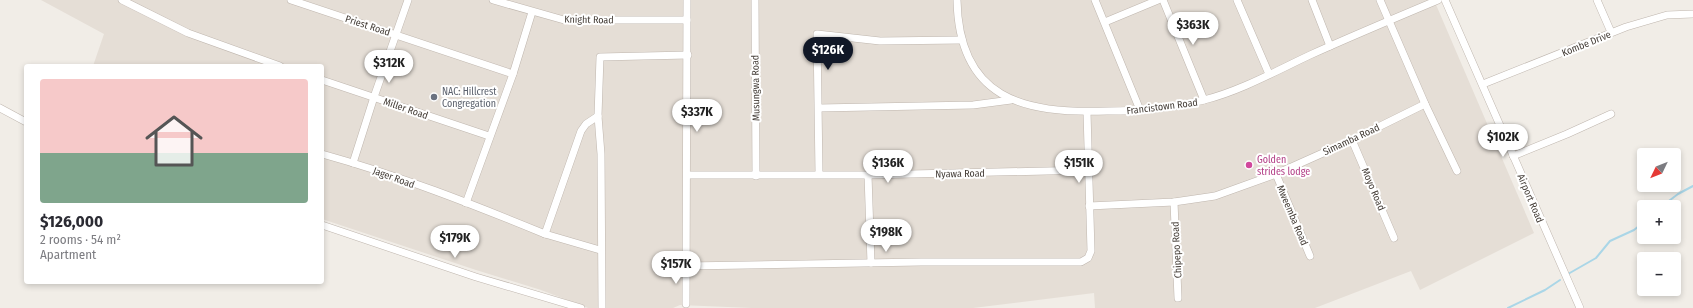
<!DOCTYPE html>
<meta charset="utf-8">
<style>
:root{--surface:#fff;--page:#f2f2f3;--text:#2b2b33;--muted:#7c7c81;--line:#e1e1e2;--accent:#111827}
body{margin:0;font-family:"Fira Sans Condensed",sans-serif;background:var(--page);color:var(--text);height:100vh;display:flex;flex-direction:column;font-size:15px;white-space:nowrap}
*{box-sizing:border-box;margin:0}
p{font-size:13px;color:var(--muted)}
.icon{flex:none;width:22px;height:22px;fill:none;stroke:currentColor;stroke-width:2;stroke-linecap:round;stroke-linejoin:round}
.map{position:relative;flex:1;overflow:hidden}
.sheet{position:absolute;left:24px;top:64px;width:300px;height:220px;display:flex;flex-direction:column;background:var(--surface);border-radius:4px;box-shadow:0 2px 6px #0003}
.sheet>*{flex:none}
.needle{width:26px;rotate:227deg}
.controls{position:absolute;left:1637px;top:148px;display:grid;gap:8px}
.controls a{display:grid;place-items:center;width:44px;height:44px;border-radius:4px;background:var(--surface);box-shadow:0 2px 6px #0003;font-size:20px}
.price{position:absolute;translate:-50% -34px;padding:0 9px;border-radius:14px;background:#fff;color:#222;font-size:13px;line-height:26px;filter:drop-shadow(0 1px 2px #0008)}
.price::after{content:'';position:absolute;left:50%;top:24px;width:12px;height:9px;margin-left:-6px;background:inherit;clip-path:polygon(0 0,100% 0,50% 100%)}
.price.current{background:var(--accent);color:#fff}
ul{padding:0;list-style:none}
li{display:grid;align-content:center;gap:8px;height:212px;padding:0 16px}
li+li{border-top:1px solid var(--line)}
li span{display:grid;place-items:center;height:124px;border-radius:4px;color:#555}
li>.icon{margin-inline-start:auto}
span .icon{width:72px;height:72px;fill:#fffc;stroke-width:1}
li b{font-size:17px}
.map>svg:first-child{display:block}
.residential{fill:#e5ded6}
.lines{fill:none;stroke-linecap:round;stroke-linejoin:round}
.stream{stroke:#aad6e7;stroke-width:2}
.minor-casing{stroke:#bfb6ae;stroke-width:8}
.minor{stroke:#fff;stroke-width:7}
.worship-dot{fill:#6b7280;stroke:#fff;stroke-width:1.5}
.hotel-dot{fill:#d1479c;stroke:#fff;stroke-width:1.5}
.labels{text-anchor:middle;stroke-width:4;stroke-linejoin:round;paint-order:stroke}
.street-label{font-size:10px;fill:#443d37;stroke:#fff}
.worship-label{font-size:10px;fill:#5b616d;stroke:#fff;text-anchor:start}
.hotel-label{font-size:10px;fill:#b23c85;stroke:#fff;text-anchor:start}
</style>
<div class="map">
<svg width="1693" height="308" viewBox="0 0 1693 308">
<rect width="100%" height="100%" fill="#f1ede7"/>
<path class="residential" d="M41 0H1434L1534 233 1420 290 1411 271 1315 308H1095L1094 293 973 308H752L680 305 673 308H588L541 290 476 270 322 219V66H93L104 34Z"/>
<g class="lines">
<g class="stream">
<path d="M1661 207 1678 194 1693 186"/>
<path d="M1568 274 1596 258 1610 241 1634 230 1644 222"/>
<path d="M1508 308 1545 290 1560 280"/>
</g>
<defs>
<g id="minor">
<path d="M122 0 188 33 280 66"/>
<path d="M291 0 513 74"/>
<path d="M493 0 564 20H687"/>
<path d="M755 0 756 176"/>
<path d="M957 0C959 99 1023 114 1107 111 1139 111 1173 108 1204 100 1240 91 1276 71 1310 55 1352 36 1395 18 1438 0"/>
<path d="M1095 0 1140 110"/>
<path d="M1163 0 1204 100"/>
<path d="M1237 0 1269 74"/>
<path d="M1312 0 1330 46"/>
<path d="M1380 0 1425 104 1457 171"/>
<path d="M1445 0 1580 308"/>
<path d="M1597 0 1611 32"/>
<path d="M1105 22 1158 0"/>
<path d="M322 80 489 136"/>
<path d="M1483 84 1626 27 1667 15 1693 14"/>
<path d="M0 108 26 122"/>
<path d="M819 108 973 105 1011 100"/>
<path d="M1352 140 1394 238"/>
<path d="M322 154C398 175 472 204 545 234L581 131 586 124 598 116"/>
<path d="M1513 156 1567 134 1611 114"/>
<path d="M353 163 374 97 408 0"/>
<path d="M819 173 817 34 880 41 962 40"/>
<path d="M1276 174 1310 256"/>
<path d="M688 175H868L1089 170"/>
<path d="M868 175 871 263"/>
<path d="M1174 202 1178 298"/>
<path d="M466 203 513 74 532 12"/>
<path d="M1089 206 1174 202 1215 196 1276 174 1352 140 1425 104"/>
<path d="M322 225 476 277 581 308"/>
<path d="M545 234 600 250"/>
<path d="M686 266 921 262H1081L1088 258 1091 251 1087 112"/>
<path d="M686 304 687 0"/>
<path d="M602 308 601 154 598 116 600 57 688 55"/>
</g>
</defs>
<use href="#minor" class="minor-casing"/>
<use href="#minor" class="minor"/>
</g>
<circle class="worship-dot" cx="434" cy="97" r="4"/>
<circle class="hotel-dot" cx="1249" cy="165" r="4"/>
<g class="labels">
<g class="street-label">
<text transform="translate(589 19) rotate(1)" y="4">Knight Road</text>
<text transform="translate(368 25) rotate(18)" y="4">Priest Road</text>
<text transform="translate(1586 43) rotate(-22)" y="4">Kombe Drive</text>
<text transform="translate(755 88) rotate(-91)" y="4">Musungwa Road</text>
<text transform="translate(1162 106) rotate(-7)" y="4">Francistown Road</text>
<text transform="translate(406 108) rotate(19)" y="4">Miller Road</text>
<text transform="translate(1351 139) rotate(-25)" y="4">Simamba Road</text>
<text transform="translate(960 173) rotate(-1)" y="4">Nyawa Road</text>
<text transform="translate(394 177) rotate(20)" y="4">Jager Road</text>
<text transform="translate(1374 189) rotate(67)" y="4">Moyo Road</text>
<text transform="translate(1531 198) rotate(67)" y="4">Airport Road</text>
<text transform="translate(1293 215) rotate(67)" y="4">Mweemba Road</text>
<text transform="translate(1176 250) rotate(-93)" y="4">Chipepo Road</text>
</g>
<g class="worship-label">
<text x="442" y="95">NAC: Hillcrest<tspan x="442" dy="12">Congregation</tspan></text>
</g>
<g class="hotel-label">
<text x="1257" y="163">Golden<tspan x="1257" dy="12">strides lodge</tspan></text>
</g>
</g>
</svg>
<div class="controls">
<a><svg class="needle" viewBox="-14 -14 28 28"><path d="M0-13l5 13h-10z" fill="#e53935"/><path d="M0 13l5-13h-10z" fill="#7c7c81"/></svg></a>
<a>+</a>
<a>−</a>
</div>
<b class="price" style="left:1193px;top:46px">$363K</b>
<b class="price current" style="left:828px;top:71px">$126K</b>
<b class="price" style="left:389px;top:84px">$312K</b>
<b class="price" style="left:697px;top:133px">$337K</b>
<b class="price" style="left:1503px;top:158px">$102K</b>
<b class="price" style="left:888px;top:184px">$136K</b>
<b class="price" style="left:1079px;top:184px">$151K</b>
<b class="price" style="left:886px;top:253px">$198K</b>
<b class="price" style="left:455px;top:259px">$179K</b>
<b class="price" style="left:676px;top:285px">$157K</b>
<section class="sheet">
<ul>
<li><span style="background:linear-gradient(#f6c9c9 60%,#7fa58c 0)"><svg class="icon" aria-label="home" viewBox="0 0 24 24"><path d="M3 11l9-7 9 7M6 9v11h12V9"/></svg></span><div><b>$126,000</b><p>2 rooms · 54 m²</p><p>Apartment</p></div></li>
</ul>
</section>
</div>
